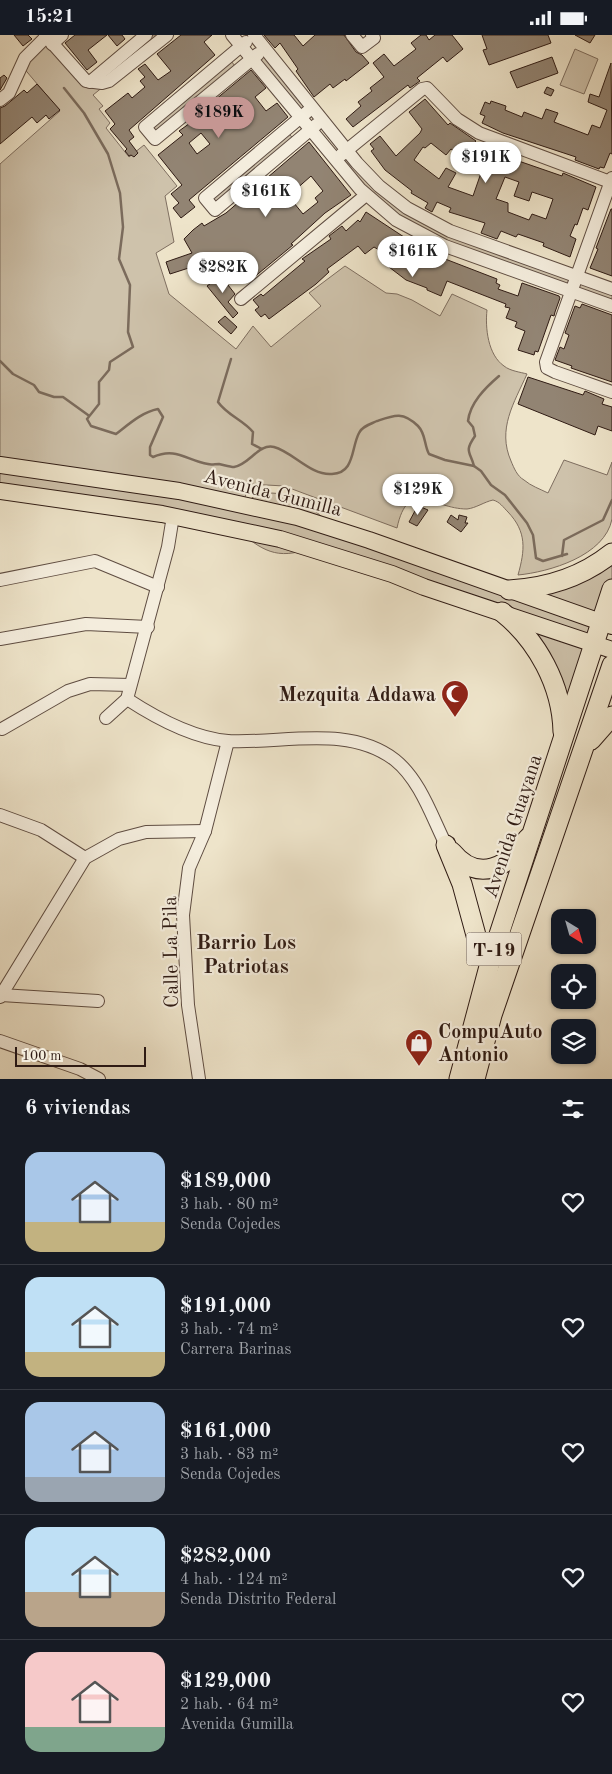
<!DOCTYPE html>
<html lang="es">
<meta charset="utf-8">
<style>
:root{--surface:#171b24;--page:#20242c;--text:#f1f3f6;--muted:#9ea1a6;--line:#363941;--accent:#c59692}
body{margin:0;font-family:"Old Standard TT",serif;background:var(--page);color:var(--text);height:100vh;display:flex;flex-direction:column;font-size:19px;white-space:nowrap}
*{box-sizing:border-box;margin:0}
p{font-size:16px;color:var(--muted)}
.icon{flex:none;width:28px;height:28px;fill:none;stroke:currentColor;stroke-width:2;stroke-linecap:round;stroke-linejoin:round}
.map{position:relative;height:1044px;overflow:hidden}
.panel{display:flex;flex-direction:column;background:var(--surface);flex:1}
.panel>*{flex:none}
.needle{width:32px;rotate:143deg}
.controls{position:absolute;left:551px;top:874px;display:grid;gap:10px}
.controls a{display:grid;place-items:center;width:45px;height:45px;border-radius:10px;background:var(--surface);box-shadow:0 1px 4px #0004;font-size:25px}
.scale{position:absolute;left:15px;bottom:12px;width:131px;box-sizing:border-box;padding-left:5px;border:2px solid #2f1b14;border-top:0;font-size:14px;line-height:18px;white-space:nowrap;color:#2f1b14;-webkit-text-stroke:4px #f4eddd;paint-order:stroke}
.price{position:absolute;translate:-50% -42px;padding:0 11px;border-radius:18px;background:#fff;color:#222;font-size:16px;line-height:32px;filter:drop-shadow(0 1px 2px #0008)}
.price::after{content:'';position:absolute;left:50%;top:30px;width:15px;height:11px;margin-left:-8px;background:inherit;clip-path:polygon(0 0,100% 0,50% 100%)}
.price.active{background:var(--accent);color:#111}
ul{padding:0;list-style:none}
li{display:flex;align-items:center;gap:15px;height:125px;padding:0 25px}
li+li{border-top:1px solid var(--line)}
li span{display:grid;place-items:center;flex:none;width:140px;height:100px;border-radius:15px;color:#555}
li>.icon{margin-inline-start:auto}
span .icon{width:60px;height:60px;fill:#fffc;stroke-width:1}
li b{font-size:21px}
h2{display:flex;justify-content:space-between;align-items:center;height:60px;padding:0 25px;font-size:21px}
.status{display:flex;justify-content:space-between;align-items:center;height:35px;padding:0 25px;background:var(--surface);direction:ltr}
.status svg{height:14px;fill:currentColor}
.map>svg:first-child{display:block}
.green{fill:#cec2ab;stroke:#7e6e60}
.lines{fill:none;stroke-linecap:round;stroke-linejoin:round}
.stream{stroke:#7b6b5c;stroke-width:2.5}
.building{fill:#928473;stroke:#2f1b14;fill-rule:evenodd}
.minor-casing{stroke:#5f4d42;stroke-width:14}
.major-casing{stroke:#2f1b14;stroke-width:18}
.highway-casing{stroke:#2f1b14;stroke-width:21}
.minor{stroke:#f4eddd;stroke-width:12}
.major{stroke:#eee4ca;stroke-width:16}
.highway{stroke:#eee4ca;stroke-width:19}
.labels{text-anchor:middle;stroke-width:4.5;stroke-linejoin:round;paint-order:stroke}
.shield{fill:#f4eddd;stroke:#6a5a50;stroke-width:1}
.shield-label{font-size:19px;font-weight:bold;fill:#2f1b14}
.street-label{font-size:20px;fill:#2f1b14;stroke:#f4eddd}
.poi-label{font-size:20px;font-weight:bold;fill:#2f1b14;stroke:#f4eddd;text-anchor:end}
.neighbourhood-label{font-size:21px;font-weight:bold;fill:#2f1b14;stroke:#f4eddd}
</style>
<div class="status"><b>15:21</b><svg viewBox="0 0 49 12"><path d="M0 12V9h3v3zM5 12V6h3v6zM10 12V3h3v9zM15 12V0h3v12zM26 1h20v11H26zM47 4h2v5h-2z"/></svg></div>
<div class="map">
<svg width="612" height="1044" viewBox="0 0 612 1044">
<rect width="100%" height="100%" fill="#eee4ca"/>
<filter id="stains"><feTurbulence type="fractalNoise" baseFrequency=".004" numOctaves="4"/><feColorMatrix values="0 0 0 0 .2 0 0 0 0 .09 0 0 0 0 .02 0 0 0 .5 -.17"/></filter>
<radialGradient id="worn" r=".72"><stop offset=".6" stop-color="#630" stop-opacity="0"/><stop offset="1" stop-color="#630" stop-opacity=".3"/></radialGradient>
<g class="green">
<path d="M146 0H167L93 60 103 71 99 74 110 88 106 93 129 122 144 110 177 151 165 161 174 207 156 218 169 259 236 314 253 291 271 312 321 271 309 258 345 231 386 258 397 259 412 265 440 281 452 259 487 275C485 293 488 320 504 331 510 336 520 337 527 339 514 368 497 394 511 426 514 433 517 441 524 445 531 451 540 454 548 458L564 425 607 440 612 427C612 445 612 466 612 484 605 521 549 537 518 540 525 515 527 497 508 477 503 472 500 467 493 465 484 467 476 473 467 474 433 474 408 442 397 493L284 451 249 449 243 469C249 466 254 460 260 459 290 453 316 475 335 494L509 555 612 518V591L602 588 562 680 515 588 311 513C276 526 262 515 236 494L0 456V129L60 76 22 31 46 2 85 49Z"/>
<path d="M265 13 313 73 301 83 252 24Z"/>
<path d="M575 14 598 24 584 59 560 50Z"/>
<path d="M228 22 238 35 155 104 145 92Z"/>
<path d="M286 95 296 107 215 175 205 163Z"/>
<path d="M347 115 407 173 612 254V271L416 197 336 125Z"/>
</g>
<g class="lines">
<g class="stream">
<path d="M64 53 84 78 108 119 120 158 123 192 119 224 130 250 128 297 133 312 110 327 109 335 99 347V369L87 384 91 391 116 399C129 389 142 377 158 374L163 382 150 412V420L153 422C176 412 186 425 208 429 211 430 215 429 219 429 224 430 230 432 234 432 249 430 259 408 274 412 293 417 311 441 332 439 355 438 351 413 359 398 362 391 371 389 377 386 394 380 403 376 418 391 426 399 424 410 429 419L445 425 474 431 481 436 491 450 505 460 527 488 533 500 536 523 543 526 567 519"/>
<path d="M231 324 218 367C227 380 243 385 253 397L252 409 262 414"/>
<path d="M0 326 13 339 34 350 39 357 54 362H63L88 380"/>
<path d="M474 431C470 416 464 417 475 401L473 392 468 386C470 368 485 353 499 341"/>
<path d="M562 521 564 505 603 485 612 465"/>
</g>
</g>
<g class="building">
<path d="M14 0H28L32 4 23 11Z"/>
<path d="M75 0H107L88 15 97 27 87 35 65 8Z"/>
<path d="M108 0H122L125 4 117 11Z"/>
<path d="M181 0H212L204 7 215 20 129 95 134 102 129 106 138 118 134 122 131 120 129 121 125 116 127 114 110 94 115 89 105 76 128 58 132 63 145 52 140 46 145 42 138 34 145 29 158 45 171 36 157 19Z"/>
<path d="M264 0H294L303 11 315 0H344L356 17 362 20 369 28 346 46 345 44 333 53 330 49 314 62 296 36 298 34 280 8 275 13Z"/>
<path d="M421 0H426L429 5 435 0H452L463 14 447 27 443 22 417 43 420 46 410 53 408 50 353 92 346 84 361 71 358 67 372 56 370 53 384 42 373 28 384 19 394 31 416 14 411 8Z"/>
<path d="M482 0H548L551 8 489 30 483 15 487 14Z"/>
<path d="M575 0H595L590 8Z"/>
<path d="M552 22 558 38 517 53 510 37Z"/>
<path d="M611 28 612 119 610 118 604 133 600 132 599 134 575 125 576 122 503 98 482 88 485 81 480 79 485 67 490 69 491 66 506 71 505 75 522 82 524 77 542 84 546 74 558 78 554 87 588 100 592 90 600 93 607 75 588 67 590 59 599 62Z"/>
<path d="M251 35 266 53 255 62 266 76 277 68 288 82 189 165 195 172 181 183 173 173 179 168 171 159 182 150 158 120 183 100 179 96 218 68 215 65ZM201 98 210 109 197 119 189 108Z"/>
<path d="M4 40 7 43 0 55V43Z"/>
<path d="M37 49 60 75 49 84 46 80 37 88 32 82 0 109V73L5 71 24 55 27 58Z"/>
<path d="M547 52 554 55 551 61 544 58Z"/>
<path d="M425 64 448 90 450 88 476 106 474 108 490 114 491 111 509 118 507 122 562 141 563 138 596 152 588 175 583 173 577 190 575 189 570 201 576 204 570 222 543 211 544 208 518 199 516 202 501 196 497 204 481 198 485 188 449 177 451 173 437 167 432 177 425 173 428 168 411 158 412 156 385 135 371 116 374 114 370 109 380 101 396 121 420 98 422 94 409 77ZM431 108 446 120 451 114 471 128 470 130 482 135 473 161 448 152 456 138 446 133 439 144 414 125 423 112 425 113ZM505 142 519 147 514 161 529 166 532 157 553 164 546 184 532 179 529 185 508 177V168L496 164Z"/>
<path d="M309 107 351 160 325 178 291 209 293 210 253 243 250 240 247 243 235 229 221 241 210 227 201 234 198 230 170 239 166 227 192 218 184 204 193 195 202 188 204 191 226 178ZM311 141 323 156 315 163 318 167 303 179 294 168 298 161 294 156Z"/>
<path d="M611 174H612V241L590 233 598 214 596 213Z"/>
<path d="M366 177 407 204 406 205 417 212 415 216 438 225 440 222 497 244 496 248 500 250 498 254 518 261 522 248 559 261 560 263 555 277 554 281 551 280 538 317 535 316 534 320 518 315 525 296 515 292 517 287 506 283 510 273 505 272 506 269 447 246 441 261 427 255V253L406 245 389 232 394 224 374 212 365 219 358 211 327 234 329 237 316 249 269 284 265 279 261 282 255 275 259 272 253 265 261 259 263 261 305 226 302 224 331 204 329 201 342 191 346 196 358 185 360 187Z"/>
<path d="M221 241 235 259 228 267 238 278 233 283 207 251Z"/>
<path d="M582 269 612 280V347L571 333 572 331 555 325 560 312 564 314 569 300 565 298 575 271 580 273Z"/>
<path d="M225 281 237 292 231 299 218 287Z"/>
<path d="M528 342 583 360 585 356 604 364 602 369 612 372V396L598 391 595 400 518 369Z"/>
<path d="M421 472 428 475 417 491 409 487 416 474 419 475Z"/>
<path d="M451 480 458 485 459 480 467 482 465 488H468L461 497 447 487Z"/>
</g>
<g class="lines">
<defs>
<g id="minor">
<path d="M45 0 86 46 102 48 109 46 167 0"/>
<path d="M232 0 360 154 396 185 445 211 612 271"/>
<path d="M254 0 357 128 379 151 407 173 450 196 612 254"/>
<path d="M352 0 362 12 374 3 372 0"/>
<path d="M246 7 145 92 155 104 258 19"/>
<path d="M52 9 62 0"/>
<path d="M90 47 146 0"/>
<path d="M0 65 9 58 25 23 46 2"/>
<path d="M307 77 205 163 215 175 316 90"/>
<path d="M341 120 422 54 427 53 457 84 479 98 610 147"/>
<path d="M612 143 546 327 547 333 555 337 612 357"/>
<path d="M241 264 366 160"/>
<path d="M0 545 95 526 158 552"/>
<path d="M0 604 86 589 148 592"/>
<path d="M127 664C156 683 193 703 228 706 283 709 348 689 395 725 420 745 432 782 446 810"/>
<path d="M106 683 127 664 168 512 173 481"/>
<path d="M2 694 68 656 90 649 130 650"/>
<path d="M0 780 41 795 85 823"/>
<path d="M1 960 98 966"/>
<path d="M0 962 85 823 119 804 146 797 205 796"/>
<path d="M0 1006 80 1034 99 1044"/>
<path d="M199 1044 188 970 183 880 189 833 205 796 228 706"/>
</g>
<g id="major">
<path d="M0 430 179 456 297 482 369 505 612 591"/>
<path d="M0 456 162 479 280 504 392 539 424 552 612 615"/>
</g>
<g id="highway">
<path d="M509 555C548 553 582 542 612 518"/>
<path d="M502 577C537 605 562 650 563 697"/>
<path d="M591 705 612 681"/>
<path d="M446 810 462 849 477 904 491 924"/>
<path d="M452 817C478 849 509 832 528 803"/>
<path d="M459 1044 491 924 612 554"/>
<path d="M475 1044 492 980 612 630"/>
</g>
</defs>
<use href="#minor" class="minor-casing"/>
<use href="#major" class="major-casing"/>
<use href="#highway" class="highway-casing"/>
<use href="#minor" class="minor"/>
<use href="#major" class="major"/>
<use href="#highway" class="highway"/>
</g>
<defs>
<symbol id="mosque-pin" viewBox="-11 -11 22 30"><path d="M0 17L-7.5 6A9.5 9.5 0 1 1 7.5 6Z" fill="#8f2418" stroke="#f4eddd"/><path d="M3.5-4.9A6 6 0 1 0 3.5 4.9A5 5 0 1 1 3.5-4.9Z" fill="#fff"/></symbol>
<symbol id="shop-pin" viewBox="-11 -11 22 30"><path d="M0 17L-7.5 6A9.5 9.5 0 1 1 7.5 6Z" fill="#8f2418" stroke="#f4eddd"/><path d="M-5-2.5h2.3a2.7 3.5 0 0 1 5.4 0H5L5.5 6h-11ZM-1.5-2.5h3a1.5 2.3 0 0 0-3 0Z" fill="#fff"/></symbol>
</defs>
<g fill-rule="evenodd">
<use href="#mosque-pin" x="439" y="643" width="32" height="43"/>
<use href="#shop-pin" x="403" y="992" width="32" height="43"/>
</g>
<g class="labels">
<rect class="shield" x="466.5" y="897.5" width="55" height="33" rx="4"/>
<g class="shield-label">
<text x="494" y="921">T-19</text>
</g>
<g class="street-label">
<text transform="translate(273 457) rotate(14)" y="7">Avenida Gumilla</text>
<text transform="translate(512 791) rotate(-72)" y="7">Avenida Guayana</text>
<text transform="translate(170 917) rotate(-91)" y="7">Calle La Pila</text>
</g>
<g class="poi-label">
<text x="436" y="666">Mezquita Addawa</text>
<text x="438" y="1003" text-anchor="start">CompuAuto<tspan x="438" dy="23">Antonio</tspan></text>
</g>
<g class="neighbourhood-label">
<text x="246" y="914">Barrio Los<tspan x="246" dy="24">Patriotas</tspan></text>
</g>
</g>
<rect width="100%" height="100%" filter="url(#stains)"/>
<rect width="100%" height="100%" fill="url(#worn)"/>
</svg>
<div class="controls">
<a><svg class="needle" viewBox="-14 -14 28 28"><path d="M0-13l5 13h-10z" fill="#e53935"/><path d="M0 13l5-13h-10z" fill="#9ea1a6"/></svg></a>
<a><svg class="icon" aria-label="locate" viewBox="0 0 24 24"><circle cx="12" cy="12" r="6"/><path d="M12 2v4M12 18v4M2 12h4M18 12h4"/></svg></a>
<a><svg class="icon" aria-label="layers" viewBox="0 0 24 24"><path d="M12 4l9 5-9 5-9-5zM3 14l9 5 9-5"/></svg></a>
</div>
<div class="scale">100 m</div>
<b class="price active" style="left:219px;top:104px">$189K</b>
<b class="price" style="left:486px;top:149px">$191K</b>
<b class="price" style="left:266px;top:183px">$161K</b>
<b class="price" style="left:413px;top:243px">$161K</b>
<b class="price" style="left:223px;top:259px">$282K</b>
<b class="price" style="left:418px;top:481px">$129K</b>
</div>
<section class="panel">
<h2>6 viviendas<svg class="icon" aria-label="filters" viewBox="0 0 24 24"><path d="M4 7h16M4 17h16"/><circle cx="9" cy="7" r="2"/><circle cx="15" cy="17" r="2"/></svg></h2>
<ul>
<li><span style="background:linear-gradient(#a9c7e8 70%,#c2b280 0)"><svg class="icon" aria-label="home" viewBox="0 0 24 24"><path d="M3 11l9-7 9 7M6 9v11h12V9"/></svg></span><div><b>$189,000</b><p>3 hab. · 80 m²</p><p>Senda Cojedes</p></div><svg class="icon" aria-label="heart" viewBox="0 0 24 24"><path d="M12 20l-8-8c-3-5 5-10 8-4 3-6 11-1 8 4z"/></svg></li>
<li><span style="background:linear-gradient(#bfe0f5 75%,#c2b280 0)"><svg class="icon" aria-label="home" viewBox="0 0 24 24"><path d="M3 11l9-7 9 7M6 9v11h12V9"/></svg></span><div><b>$191,000</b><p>3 hab. · 74 m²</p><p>Carrera Barinas</p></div><svg class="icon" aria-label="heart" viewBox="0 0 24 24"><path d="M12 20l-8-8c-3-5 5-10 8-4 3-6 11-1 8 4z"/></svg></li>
<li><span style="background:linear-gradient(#a9c7e8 75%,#9aa5b1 0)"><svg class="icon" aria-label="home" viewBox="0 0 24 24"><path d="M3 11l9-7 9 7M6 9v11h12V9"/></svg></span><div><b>$161,000</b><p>3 hab. · 83 m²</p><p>Senda Cojedes</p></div><svg class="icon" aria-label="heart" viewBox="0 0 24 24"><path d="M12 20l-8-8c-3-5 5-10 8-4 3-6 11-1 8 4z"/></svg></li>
<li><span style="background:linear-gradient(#bfe0f5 65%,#b9a48a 0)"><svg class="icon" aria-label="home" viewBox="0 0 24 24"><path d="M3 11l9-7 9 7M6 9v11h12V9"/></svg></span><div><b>$282,000</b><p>4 hab. · 124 m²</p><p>Senda Distrito Federal</p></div><svg class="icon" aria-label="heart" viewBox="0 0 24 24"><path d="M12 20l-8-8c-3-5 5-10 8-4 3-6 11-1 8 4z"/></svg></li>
<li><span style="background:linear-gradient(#f6c9c9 75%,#7fa58c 0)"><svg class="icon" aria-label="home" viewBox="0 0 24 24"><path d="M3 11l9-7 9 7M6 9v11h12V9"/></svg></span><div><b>$129,000</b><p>2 hab. · 64 m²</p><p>Avenida Gumilla</p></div><svg class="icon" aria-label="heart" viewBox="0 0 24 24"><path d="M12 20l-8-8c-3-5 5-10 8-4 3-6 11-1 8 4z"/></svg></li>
</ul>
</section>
